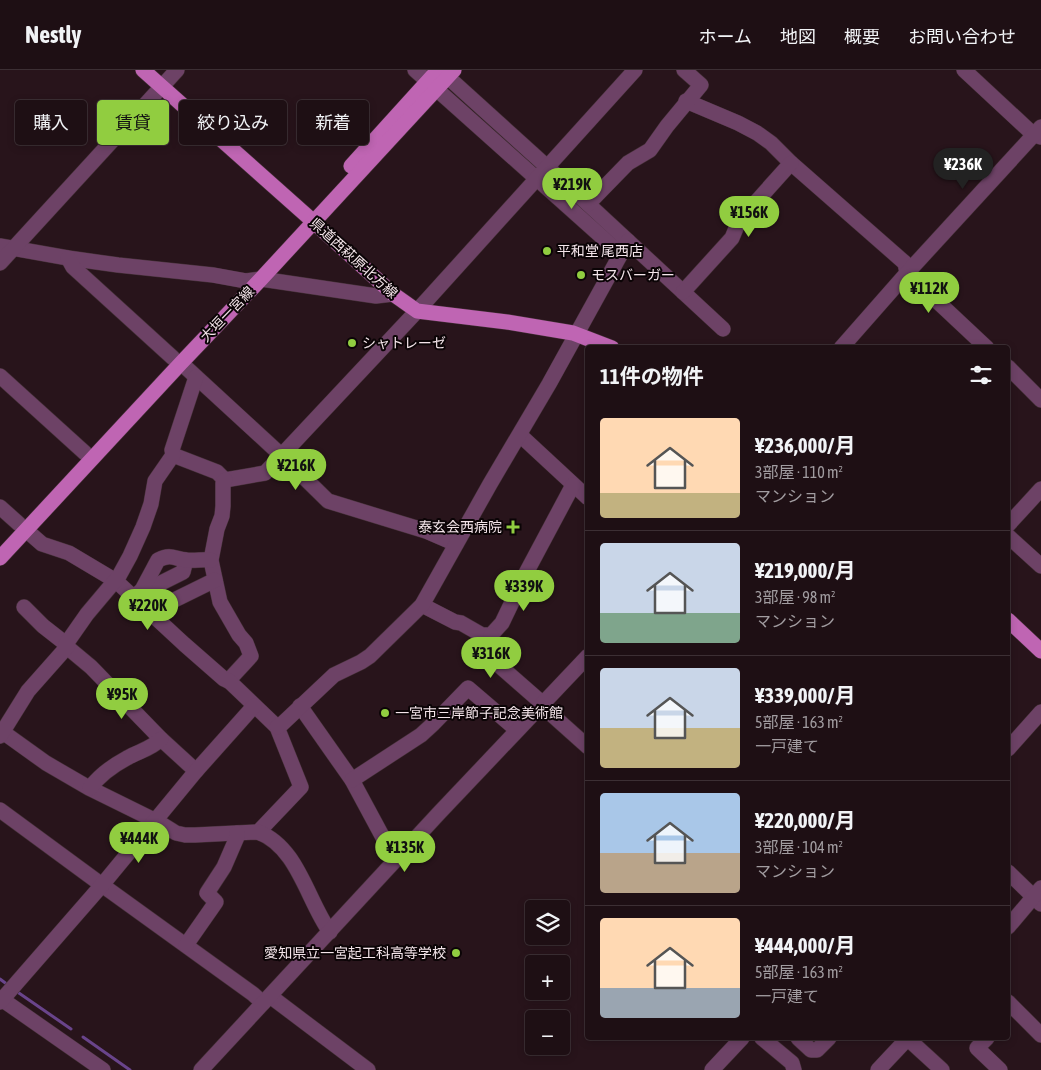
<!DOCTYPE html>
<html lang="ja">
<meta charset="utf-8">
<style>
:root{--surface:#1e0f14;--page:#2b1d22;--text:#f1f3f6;--muted:#a19ca0;--line:#3c2f34;--accent:#91cd40}
body{margin:0;font-family:"Asap Condensed","Noto Sans JP",sans-serif;background:var(--page);color:var(--text);height:100vh;display:flex;flex-direction:column;font-size:19px;white-space:nowrap}
*{box-sizing:border-box;margin:0}
p{font-size:16px;color:var(--muted)}
.icon{flex:none;width:28px;height:28px;fill:none;stroke:currentColor;stroke-width:2;stroke-linecap:round;stroke-linejoin:round}
.map{position:relative;flex:1;overflow:hidden}
.side{position:absolute;left:585px;top:275px;width:425px;height:695px;display:flex;flex-direction:column;background:var(--surface);border-radius:5px;box-shadow:0 2px 8px #0003,0 0 0 1px var(--line)}
.side>*{flex:none}
.top-card{position:absolute;left:15px;top:30px;width:475px;height:45px;display:flex;gap:10px}
.fabs{position:absolute;left:525px;top:830px;display:grid;gap:10px}
.fabs a{display:grid;place-items:center;width:45px;height:45px;border-radius:5px;background:var(--surface);box-shadow:0 2px 8px #0003,0 0 0 1px var(--line);font-size:25px}
.price{position:absolute;translate:-50% -42px;padding:0 11px;border-radius:18px;background:var(--accent);color:#111;font-size:16px;line-height:32px;filter:drop-shadow(0 1px 2px #0008)}
.price::after{content:'';position:absolute;left:50%;top:30px;width:15px;height:11px;margin-left:-8px;background:inherit;clip-path:polygon(0 0,100% 0,50% 100%)}
.price.selected{background:#222;color:#fff}
ul{padding:0;list-style:none}
li{display:flex;align-items:center;gap:15px;height:125px;padding:0 15px}
li+li{border-top:1px solid var(--line)}
li span{display:grid;place-items:center;flex:none;width:140px;height:100px;border-radius:5px;color:#555}
li>.icon{margin-inline-start:auto}
span .icon{width:60px;height:60px;fill:#fffc;stroke-width:1}
li b{font-size:21px}
h2{display:flex;justify-content:space-between;align-items:center;height:60px;padding:0 15px;font-size:21px}
.pill{padding:0 18px;border-radius:5px;background:var(--surface);box-shadow:0 2px 8px #0003,0 0 0 1px var(--line);font-size:18px;line-height:45px}
.pill.selected{background:var(--accent);color:#111}
header{display:flex;align-items:center;gap:30px;box-sizing:border-box;height:70px;padding:0 25px;background:var(--surface);border-bottom:1px solid var(--line)}
header strong{font-size:24px}
nav{display:flex;gap:28px;margin-inline-start:auto;font-size:18px}
.map>svg:first-child{display:block}
.lines{fill:none;stroke-linecap:round;stroke-linejoin:round}
.stream{stroke:#69448b;stroke-width:3}
.minor-casing{stroke:#453138;stroke-width:16}
.major-casing{stroke:#453138;stroke-width:16}
.minor{stroke:#6d4266;stroke-width:15}
.major{stroke:#bf65b3;stroke-width:15}
.poi-dot{fill:#91cd40;stroke:#0b0406;stroke-width:2}
.labels{text-anchor:middle;stroke-width:4;stroke-linejoin:round;paint-order:stroke}
.poi-label{font-size:14px;fill:#f4e5ea;stroke:#0b0406;text-anchor:start}
.street-label{font-size:14px;fill:#f4e5ea;stroke:#0b0406}
</style>
<header>
<strong>Nestly</strong>
<nav><a>ホーム</a><a>地図</a><a>概要</a><a>お問い合わせ</a></nav>
</header>
<div class="map">
<svg width="1041" height="1000" viewBox="0 0 1041 1000">
<rect width="100%" height="100%" fill="#28141b"/>
<g class="lines">
<g class="stream">
<path d="M0 909 8 915"/>
<path d="M16 921 71 959"/>
<path d="M83 967 130 1000"/>
</g>
<defs>
<g id="minor">
<path d="M415 0 621 184"/>
<path d="M440 0 588 134 723 259"/>
<path d="M964 0 1034 65 1041 67"/>
<path d="M686 31 738 53 757 63 771 73 791 93 905 193 907 203 987 278"/>
<path d="M588 134 628 93 650 80 667 56 701 15 684 0"/>
<path d="M0 176 68 188 118 195 213 205 246 211 261 209 376 226 393 224"/>
<path d="M68 188 73 197 173 288"/>
<path d="M0 193 177 0"/>
<path d="M683 222 732 168 739 151 791 93"/>
<path d="M841 278 907 203 1041 57"/>
<path d="M181 293 281 385 328 431 426 461 456 474"/>
<path d="M1008 297 1041 330"/>
<path d="M0 306 85 383"/>
<path d="M520 365 588 428"/>
<path d="M173 385 217 402 225 410 265 403 417 241 635 0"/>
<path d="M225 410 223 413V436L222 446 217 459 211 490 212 495 220 532 239 565 246 573 251 586 228 611"/>
<path d="M0 437 19 454"/>
<path d="M1008 455 1041 419"/>
<path d="M26 460 42 474 69 483 116 511 184 574 224 609 229 611 277 657 301 717 261 759 260 763"/>
<path d="M1008 466 1041 496"/>
<path d="M142 520 149 519 183 502 186 490"/>
<path d="M134 527 142 520 158 490C171 484 173 488 186 490 195 491 203 489 211 490"/>
<path d="M422 535 455 552 461 553 482 565H491L502 553 525 505 573 415"/>
<path d="M24 537 43 556 66 574"/>
<path d="M151 543 154 540 215 510"/>
<path d="M491 565V570L485 578 486 584 542 633"/>
<path d="M67 577 91 597 161 669 196 701"/>
<path d="M541 635 588 677"/>
<path d="M300 636 352 710 387 775 399 787"/>
<path d="M277 657 282 654 334 605 361 592 370 586 422 535 490 414 549 314 628 171"/>
<path d="M0 660 46 693 89 718 160 753 176 763 185 765H195L258 762C298 777 307 830 330 862"/>
<path d="M0 666 28 621 67 577 66 574 87 544 119 506 130 486 143 457 151 434 155 411 173 385 172 380 196 307"/>
<path d="M1008 679 1041 642"/>
<path d="M352 710 421 665 433 654 468 618 517 660"/>
<path d="M90 718C99 706 114 695 127 688 139 681 151 679 161 669"/>
<path d="M0 740 102 815 253 924 263 933"/>
<path d="M1008 802 1041 834"/>
<path d="M1008 857 1041 818"/>
<path d="M186 875 216 832 207 823 224 797 237 767V763"/>
<path d="M270 926 368 1000"/>
<path d="M0 928 103 1000"/>
<path d="M0 932 102 815 196 701 254 636"/>
<path d="M1008 932 1041 965"/>
<path d="M762 968 792 993 794 1000"/>
<path d="M798 968 811 980H817L829 968"/>
<path d="M907 968 942 1000"/>
<path d="M987 968 977 978 1000 1000"/>
<path d="M201 1000 440 742 588 586"/>
<path d="M712 1000 742 968"/>
<path d="M878 1000 908 968"/>
</g>
<g id="major">
<path d="M143 0 306 145 393 224 417 241 507 252 573 263 612 278"/>
<path d="M351 96 438 0"/>
<path d="M0 488 181 293 261 209 454 0"/>
<path d="M1008 550 1041 581"/>
</g>
</defs>
<use href="#minor" class="minor-casing"/>
<use href="#major" class="major-casing"/>
<use href="#minor" class="minor"/>
<use href="#major" class="major"/>
</g>
<g class="poi-dot">
<circle cx="547" cy="181" r="5"/>
<circle cx="581" cy="205" r="5"/>
<circle cx="352" cy="273" r="5"/>
<path d="M510.5 449.5h5v5h5v5h-5v5h-5v-5h-5v-5h5z"/>
<circle cx="385" cy="643" r="5"/>
<circle cx="456" cy="883" r="5"/>
</g>
<g class="labels">
<g class="poi-label">
<text x="557" y="186">平和堂 尾西店</text>
<text x="591" y="210">モスバーガー</text>
<text x="362" y="278">シャトレーゼ</text>
<text x="502" y="462" text-anchor="end">泰玄会西病院</text>
<text x="395" y="648">一宮市三岸節子記念美術館</text>
<text x="446" y="888" text-anchor="end">愛知県立一宮起工科高等学校</text>
</g>
<g class="street-label">
<text transform="translate(354 188) rotate(42)" y="5">県道西萩原北方線</text>
<text transform="translate(227 244) rotate(-46)" y="5">大垣一宮線</text>
</g>
</g>
</svg>
<div class="fabs">
<a><svg class="icon" aria-label="layers" viewBox="0 0 24 24"><path d="M12 4l9 5-9 5-9-5zM3 14l9 5 9-5"/></svg></a>
<a>+</a>
<a>−</a>
</div>
<b class="price selected" style="left:963px;top:120px">¥236K</b>
<b class="price" style="left:572px;top:140px">¥219K</b>
<b class="price" style="left:749px;top:168px">¥156K</b>
<b class="price" style="left:929px;top:244px">¥112K</b>
<b class="price" style="left:296px;top:421px">¥216K</b>
<b class="price" style="left:524px;top:542px">¥339K</b>
<b class="price" style="left:148px;top:561px">¥220K</b>
<b class="price" style="left:491px;top:609px">¥316K</b>
<b class="price" style="left:122px;top:650px">¥95K</b>
<b class="price" style="left:139px;top:794px">¥444K</b>
<b class="price" style="left:405px;top:803px">¥135K</b>
<div class="top-card">
<a class="pill">購入</a>
<a class="pill selected">賃貸</a>
<a class="pill">絞り込み</a>
<a class="pill">新着</a>
</div>
<section class="side">
<h2>11件の物件<svg class="icon" aria-label="filters" viewBox="0 0 24 24"><path d="M4 7h16M4 17h16"/><circle cx="9" cy="7" r="2"/><circle cx="15" cy="17" r="2"/></svg></h2>
<ul>
<li><span style="background:linear-gradient(#ffd9b3 75%,#c2b280 0)"><svg class="icon" aria-label="home" viewBox="0 0 24 24"><path d="M3 11l9-7 9 7M6 9v11h12V9"/></svg></span><div><b>¥236,000/月</b><p>3部屋 · 110 m²</p><p>マンション</p></div></li>
<li><span style="background:linear-gradient(#c9d6e8 70%,#7fa58c 0)"><svg class="icon" aria-label="home" viewBox="0 0 24 24"><path d="M3 11l9-7 9 7M6 9v11h12V9"/></svg></span><div><b>¥219,000/月</b><p>3部屋 · 98 m²</p><p>マンション</p></div></li>
<li><span style="background:linear-gradient(#c9d6e8 60%,#c2b280 0)"><svg class="icon" aria-label="home" viewBox="0 0 24 24"><path d="M3 11l9-7 9 7M6 9v11h12V9"/></svg></span><div><b>¥339,000/月</b><p>5部屋 · 163 m²</p><p>一戸建て</p></div></li>
<li><span style="background:linear-gradient(#a9c7e8 60%,#b9a48a 0)"><svg class="icon" aria-label="home" viewBox="0 0 24 24"><path d="M3 11l9-7 9 7M6 9v11h12V9"/></svg></span><div><b>¥220,000/月</b><p>3部屋 · 104 m²</p><p>マンション</p></div></li>
<li><span style="background:linear-gradient(#ffd9b3 70%,#9aa5b1 0)"><svg class="icon" aria-label="home" viewBox="0 0 24 24"><path d="M3 11l9-7 9 7M6 9v11h12V9"/></svg></span><div><b>¥444,000/月</b><p>5部屋 · 163 m²</p><p>一戸建て</p></div></li>
</ul>
</section>
</div>
